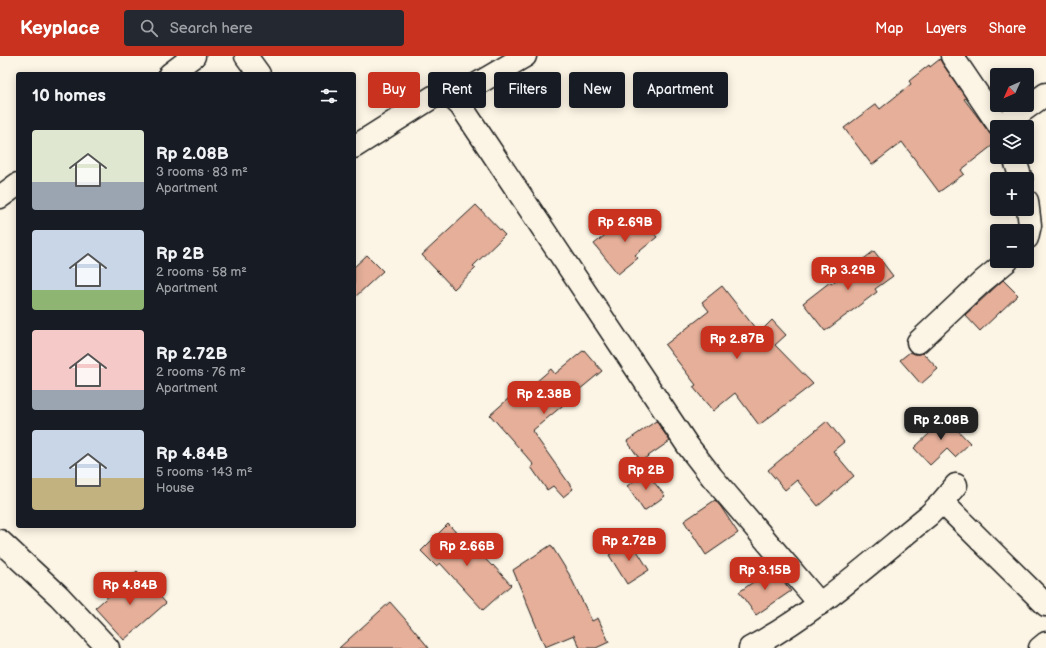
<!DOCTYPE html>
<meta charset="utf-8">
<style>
:root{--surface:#171b24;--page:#242831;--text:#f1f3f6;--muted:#9ea1a6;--accent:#c8321e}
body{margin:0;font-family:"Balsamiq Sans",sans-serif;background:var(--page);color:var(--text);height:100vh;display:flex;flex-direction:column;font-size:15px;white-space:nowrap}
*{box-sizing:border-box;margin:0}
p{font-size:13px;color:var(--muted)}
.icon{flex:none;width:22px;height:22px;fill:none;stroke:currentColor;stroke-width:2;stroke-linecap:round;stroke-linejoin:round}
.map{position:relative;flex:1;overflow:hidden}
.details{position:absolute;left:16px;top:16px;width:340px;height:456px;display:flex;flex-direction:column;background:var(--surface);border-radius:4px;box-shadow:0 2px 10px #0003}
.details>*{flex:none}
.banner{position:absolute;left:368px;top:16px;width:380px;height:36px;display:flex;gap:8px}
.needle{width:26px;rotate:225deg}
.buttons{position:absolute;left:990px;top:12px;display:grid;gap:8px}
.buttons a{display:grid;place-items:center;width:44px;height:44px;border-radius:4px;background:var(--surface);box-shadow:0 2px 10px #0003;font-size:20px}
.price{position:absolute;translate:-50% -34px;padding:0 9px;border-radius:8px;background:var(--accent);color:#fff;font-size:13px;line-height:26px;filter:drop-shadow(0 1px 2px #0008)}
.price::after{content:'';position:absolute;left:50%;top:24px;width:12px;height:9px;margin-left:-6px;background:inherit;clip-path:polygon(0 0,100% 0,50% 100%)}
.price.current{background:#222;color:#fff}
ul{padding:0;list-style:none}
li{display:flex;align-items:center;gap:12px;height:100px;padding:0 16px}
li span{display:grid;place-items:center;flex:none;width:112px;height:80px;border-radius:4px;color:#555}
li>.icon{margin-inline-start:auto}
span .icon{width:48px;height:48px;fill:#fffc;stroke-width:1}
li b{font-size:17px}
h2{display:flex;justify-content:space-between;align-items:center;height:48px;padding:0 16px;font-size:17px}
.pill{padding:0 14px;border-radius:4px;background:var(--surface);box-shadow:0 2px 10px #0003;font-size:14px;line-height:36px}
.pill.current{background:var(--accent);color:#fff}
header{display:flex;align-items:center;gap:24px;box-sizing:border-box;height:56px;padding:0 20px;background:var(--accent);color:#fff}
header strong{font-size:19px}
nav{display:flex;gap:22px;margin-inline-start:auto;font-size:14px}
.search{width:280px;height:36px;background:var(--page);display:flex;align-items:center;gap:10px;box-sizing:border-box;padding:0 14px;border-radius:4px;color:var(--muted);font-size:15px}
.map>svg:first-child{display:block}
.building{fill:#e5af99;stroke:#1c1c1c}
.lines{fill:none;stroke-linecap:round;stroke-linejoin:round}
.minor-casing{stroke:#1c1c1c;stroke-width:25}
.minor{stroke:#fcf5e5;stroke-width:22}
</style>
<header>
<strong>Keyplace</strong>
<div class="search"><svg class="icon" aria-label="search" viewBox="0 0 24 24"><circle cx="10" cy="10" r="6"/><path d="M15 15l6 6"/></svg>Search here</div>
<nav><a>Map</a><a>Layers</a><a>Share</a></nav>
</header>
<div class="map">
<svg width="1046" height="592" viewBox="0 0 1046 592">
<rect width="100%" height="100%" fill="#fcf5e5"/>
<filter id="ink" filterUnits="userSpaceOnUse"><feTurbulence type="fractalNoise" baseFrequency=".025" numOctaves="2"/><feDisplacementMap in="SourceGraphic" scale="8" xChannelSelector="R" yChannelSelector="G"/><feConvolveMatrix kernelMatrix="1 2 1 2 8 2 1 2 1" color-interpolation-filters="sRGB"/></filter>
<g filter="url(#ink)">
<g class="building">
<path d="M940 3 942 7 966 42 964 43 977 60 990 78 997 85V86L961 114 964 118 939 136 902 86 872 109 844 72 876 48 880 53 911 28 909 25 929 9 930 11Z"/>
<path d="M476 149 505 179 473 210 476 212 454 233 422 199Z"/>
<path d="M637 157 657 181 635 199 638 202 618 218 594 188 614 172 615 174Z"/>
<path d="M874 195 893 220 875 233 877 236 825 275 803 247 830 226 831 228Z"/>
<path d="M367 199 383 215 354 242V211Z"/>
<path d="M1003 224 1018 239 980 275 965 259Z"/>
<path d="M722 230 759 277 772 264 786 279 775 289 813 328 759 369 735 337 713 355 693 331 696 329 665 289 709 255 702 246Z"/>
<path d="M584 294 602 315 573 339 574 340 532 375 573 433 563 441 553 430 547 434 531 411 534 409 490 359 517 335 521 339 551 313 555 318Z"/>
<path d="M910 296 915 298H920L923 297 938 313 921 328 900 304Z"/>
<path d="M942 358 970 387 955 401 947 393 930 409 914 392 931 376 926 372Z"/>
<path d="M656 365 670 385 641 405 627 385Z"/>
<path d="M827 365 844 386 833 395 854 420 818 450 797 424 785 434 768 414Z"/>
<path d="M646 416 665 440 644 455 627 430Z"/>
<path d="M715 444 721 451 738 477 706 499 684 465Z"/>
<path d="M448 468 468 489 470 487 492 510 493 509 511 529 483 554 440 507 436 510 421 495Z"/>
<path d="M631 485 649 514 627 528 609 499Z"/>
<path d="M551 489 569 518 592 565 598 562 609 586 596 592H580L574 579 545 591 513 514Z"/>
<path d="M773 512 791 535 756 559 739 536Z"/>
<path d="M137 515 166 547 124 584 95 552Z"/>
<path d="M390 546 405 563 429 592H339Z"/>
</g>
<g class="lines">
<defs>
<g id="minor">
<path d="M246 0 259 18"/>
<path d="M952 0 1000 71"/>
<path d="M170 18 194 0"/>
<path d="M453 42 525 0"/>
<path d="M1000 71 1046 38"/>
<path d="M354 91 433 41C447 37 451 40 461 50L688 390 712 421 820 548"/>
<path d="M1014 101 1021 123"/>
<path d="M0 141 18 128"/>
<path d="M1027 145 1030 169 1027 182"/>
<path d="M918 286 983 225 1007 205"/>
<path d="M942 446 1046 549"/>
<path d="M0 485 59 540 108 592"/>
<path d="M750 592C816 557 871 506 929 459L942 446 956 429"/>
<path d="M1040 592 1046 587"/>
</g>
</defs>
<use href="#minor" class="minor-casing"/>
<use href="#minor" class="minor"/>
</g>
</g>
</svg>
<div class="buttons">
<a><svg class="needle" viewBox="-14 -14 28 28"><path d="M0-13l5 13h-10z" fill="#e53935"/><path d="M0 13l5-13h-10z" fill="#9ea1a6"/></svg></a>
<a><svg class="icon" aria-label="layers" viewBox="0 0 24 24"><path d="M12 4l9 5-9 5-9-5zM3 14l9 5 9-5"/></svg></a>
<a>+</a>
<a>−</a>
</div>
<b class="price" style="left:625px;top:187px">Rp 2.69B</b>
<b class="price" style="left:848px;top:235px">Rp 3.29B</b>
<b class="price" style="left:737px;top:304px">Rp 2.87B</b>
<b class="price" style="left:544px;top:359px">Rp 2.38B</b>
<b class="price current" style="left:941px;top:385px">Rp 2.08B</b>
<b class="price" style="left:646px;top:435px">Rp 2B</b>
<b class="price" style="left:629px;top:506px">Rp 2.72B</b>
<b class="price" style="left:467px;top:511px">Rp 2.66B</b>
<b class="price" style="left:765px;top:535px">Rp 3.15B</b>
<b class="price" style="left:130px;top:550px">Rp 4.84B</b>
<div class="banner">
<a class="pill current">Buy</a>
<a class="pill">Rent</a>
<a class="pill">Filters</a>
<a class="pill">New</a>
<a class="pill">Apartment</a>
</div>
<section class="details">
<h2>10 homes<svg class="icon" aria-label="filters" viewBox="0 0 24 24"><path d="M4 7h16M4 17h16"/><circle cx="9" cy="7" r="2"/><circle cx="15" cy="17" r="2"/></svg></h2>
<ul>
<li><span style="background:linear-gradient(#dfe7d0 65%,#9aa5b1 0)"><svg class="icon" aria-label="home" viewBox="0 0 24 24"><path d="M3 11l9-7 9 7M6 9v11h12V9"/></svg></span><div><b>Rp 2.08B</b><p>3 rooms · 83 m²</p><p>Apartment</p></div></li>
<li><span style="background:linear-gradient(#c9d6e8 75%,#8fb573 0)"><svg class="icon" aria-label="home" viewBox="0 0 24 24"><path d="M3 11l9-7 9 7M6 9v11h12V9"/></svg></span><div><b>Rp 2B</b><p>2 rooms · 58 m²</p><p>Apartment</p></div></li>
<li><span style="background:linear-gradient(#f6c9c9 75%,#9aa5b1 0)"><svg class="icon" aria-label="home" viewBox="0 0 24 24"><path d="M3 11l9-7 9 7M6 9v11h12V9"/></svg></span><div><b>Rp 2.72B</b><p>2 rooms · 76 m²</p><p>Apartment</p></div></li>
<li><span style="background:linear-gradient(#c9d6e8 60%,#c2b280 0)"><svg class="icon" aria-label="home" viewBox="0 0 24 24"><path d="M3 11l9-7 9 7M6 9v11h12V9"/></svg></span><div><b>Rp 4.84B</b><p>5 rooms · 143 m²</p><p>House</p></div></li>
</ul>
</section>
</div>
